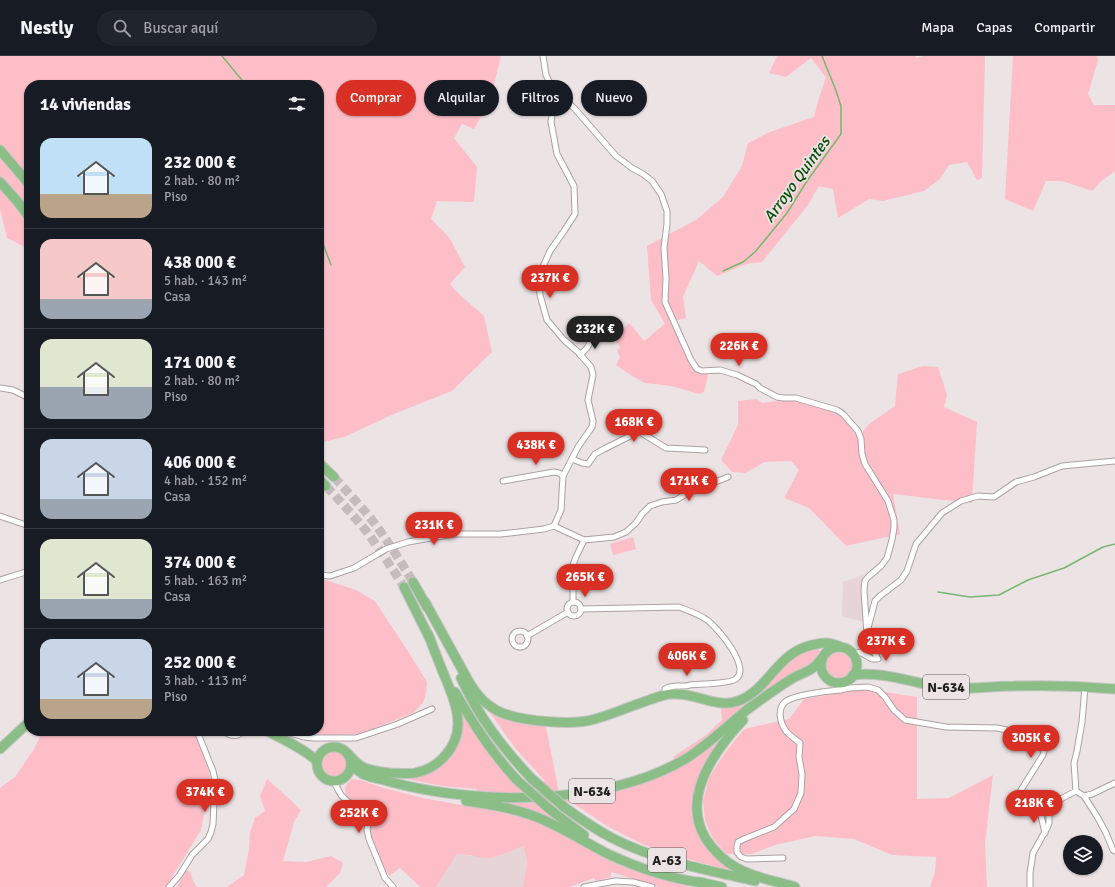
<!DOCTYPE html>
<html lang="es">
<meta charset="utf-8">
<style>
:root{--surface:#171b24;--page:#20242c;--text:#f1f3f6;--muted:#9ea1a6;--line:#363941;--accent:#d93025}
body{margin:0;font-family:Signika,sans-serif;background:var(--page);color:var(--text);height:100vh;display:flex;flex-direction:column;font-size:15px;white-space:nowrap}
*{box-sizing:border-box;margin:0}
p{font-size:13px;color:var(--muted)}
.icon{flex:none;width:22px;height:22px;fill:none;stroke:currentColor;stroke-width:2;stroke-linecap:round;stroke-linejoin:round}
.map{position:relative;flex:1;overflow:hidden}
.drawer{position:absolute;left:24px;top:24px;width:300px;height:656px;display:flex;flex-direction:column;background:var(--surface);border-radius:16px;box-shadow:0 1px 3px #0004}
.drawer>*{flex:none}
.hud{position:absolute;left:336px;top:24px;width:380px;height:36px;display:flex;gap:8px}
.fabs{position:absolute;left:1063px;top:779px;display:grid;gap:8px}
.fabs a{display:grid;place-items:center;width:40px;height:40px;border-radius:50%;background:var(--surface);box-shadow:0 1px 3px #0004;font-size:20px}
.price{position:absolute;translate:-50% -34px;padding:0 9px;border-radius:14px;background:var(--accent);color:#fff;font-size:13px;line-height:26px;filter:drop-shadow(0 1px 2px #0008)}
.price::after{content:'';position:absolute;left:50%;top:24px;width:12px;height:9px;margin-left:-6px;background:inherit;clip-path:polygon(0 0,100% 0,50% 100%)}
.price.selected{background:#222;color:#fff}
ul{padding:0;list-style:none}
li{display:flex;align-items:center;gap:12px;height:100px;padding:0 16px}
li+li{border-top:1px solid var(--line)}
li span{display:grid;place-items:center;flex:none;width:112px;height:80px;border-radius:12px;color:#555}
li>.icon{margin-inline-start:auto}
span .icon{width:48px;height:48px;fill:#fffc;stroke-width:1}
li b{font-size:17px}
h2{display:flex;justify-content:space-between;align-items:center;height:48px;padding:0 16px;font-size:17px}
.chip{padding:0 14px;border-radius:18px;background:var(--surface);box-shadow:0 1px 3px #0004;font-size:14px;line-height:36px}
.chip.selected{background:var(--accent);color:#fff}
header{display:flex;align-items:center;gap:24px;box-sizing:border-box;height:56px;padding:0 20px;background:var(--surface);border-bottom:1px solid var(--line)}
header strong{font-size:19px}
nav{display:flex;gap:22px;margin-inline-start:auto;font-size:14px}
.search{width:280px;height:36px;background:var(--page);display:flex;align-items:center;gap:10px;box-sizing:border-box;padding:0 14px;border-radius:22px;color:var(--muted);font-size:15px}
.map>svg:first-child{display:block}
.built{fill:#e6d4d6}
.green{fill:#fdbec8}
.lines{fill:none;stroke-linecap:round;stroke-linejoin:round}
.stream{stroke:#76b871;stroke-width:1.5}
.highway-tunnel{stroke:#c3bbbc;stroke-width:9;stroke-dasharray:9 4.5;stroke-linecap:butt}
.street-casing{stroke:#aaa1a3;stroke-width:7}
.highway-casing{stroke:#c5c4c4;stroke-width:11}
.street{stroke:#fff;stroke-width:5}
.highway{stroke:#8bbe86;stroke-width:9}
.highway-bridge-casing{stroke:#c5c4c4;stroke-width:11;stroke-linecap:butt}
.highway-bridge{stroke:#8bbe86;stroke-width:9}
.labels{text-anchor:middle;stroke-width:3.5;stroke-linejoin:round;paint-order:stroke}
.shield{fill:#ece3e4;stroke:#5c5858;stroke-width:1}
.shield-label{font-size:14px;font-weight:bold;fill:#1f1c1c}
.water-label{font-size:16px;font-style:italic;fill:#074e06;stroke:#ece3e4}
</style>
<header>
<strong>Nestly</strong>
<div class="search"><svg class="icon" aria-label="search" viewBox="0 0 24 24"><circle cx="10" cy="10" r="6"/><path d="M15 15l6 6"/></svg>Buscar aquí</div>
<nav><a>Mapa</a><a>Capas</a><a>Compartir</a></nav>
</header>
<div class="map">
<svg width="1115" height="831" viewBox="0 0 1115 831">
<rect width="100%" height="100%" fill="#ece3e4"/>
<g class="built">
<path d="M863 519 867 522 864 566 842 560 843 526Z"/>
<path d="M524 789 527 807 523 831H436L457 798H461L471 800H497Z"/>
</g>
<g class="green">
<path d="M0 0H501L490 45 474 73 462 68 454 82 477 111 474 146 437 145 431 163 449 181 465 211 450 228 460 239 484 260 492 296 452 335 394 358 344 381 319 387V29H29V193L7 182 0 153Z"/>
<path d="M777 0H916V2L923 0H985L982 122 977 124 967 106 949 109 940 123 924 135 883 145 869 143 838 162 833 133 819 130 808 149 762 206 746 208 717 220 699 205 683 241 686 262 671 266 693 312 700 316 707 318 708 320 704 336 699 338 671 330 645 327 632 320 616 309 620 301 617 295 620 292 615 284 629 267 644 285 665 268 651 244 647 190 696 164 723 141 742 110 748 87 770 76 814 61 819 42 826 21 811 2 786 21 769 17Z"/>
<path d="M1013 0H1097L1098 4 1088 38 1094 49H1115V115L1099 127 1093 135 1062 125H1046L1033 155 1005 143Z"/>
<path d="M923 310 938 311 947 339 944 351 977 366 972 447 935 443 893 438 900 478 846 490 809 452 784 442 799 414 791 405 765 406 745 417 732 416 721 404 738 369V345L757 343 762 347 794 343 826 352 838 357 842 361 853 373 858 382 869 368 895 350 898 318Z"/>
<path d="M633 481 636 493 613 499 610 488Z"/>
<path d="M319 523 329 525 356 534 375 545 411 600 427 626 426 637 423 647 413 657 361 678 332 680 306 677 299 675H319Z"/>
<path d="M817 592 819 594 821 598 813 608 778 627 764 636 701 687 675 704 673 701 706 679 722 664 721 651H729L790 604 804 595Z"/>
<circle cx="839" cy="609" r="14"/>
<path d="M865 633 917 641V743L949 742 993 719 985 787 987 831H930L935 816 936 801 892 799 854 783 815 780 775 789 752 798H726L712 781 705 764 703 745 709 722 724 698 744 673 789 663 804 643Z"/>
<path d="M482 649 546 671 559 736 524 738 478 736 476 733 442 730 393 720 441 708 461 656 481 688 492 703 515 728 529 726 531 727 545 725 515 692 491 658C488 655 485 653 482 649Z"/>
<path d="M733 671 706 709 697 767 736 816 676 800 642 788 607 770 573 747 570 746 537 749 562 768 482 744 533 747 566 743 629 731Z"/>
<path d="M43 675H195L209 715 211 725V733L206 746 201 774 172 821V831H0V732L15 721 34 693Z"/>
<circle cx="335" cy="708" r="14"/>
<path d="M267 723 283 737 301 754 294 766 283 805 306 806 331 800 343 807 340 817 326 831H227L244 819 249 793 250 776 255 762 265 755 260 740Z"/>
<path d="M352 723 360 724 384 732 423 742 500 756 531 763 549 771 630 813 653 821 691 831H659L611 816V821L596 825 594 822 570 831H523L527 807 524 790C513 794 501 800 490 802 479 803 468 797 457 798L436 831H420L400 812 389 820C382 809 373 793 371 780 369 773 374 762 371 755 364 742 341 751 346 729Z"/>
<path d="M185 815H190L193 825 197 831H177Z"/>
</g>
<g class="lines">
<g class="stream">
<path d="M222 0 246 29"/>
<path d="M319 177 331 209"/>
<path d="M723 215 743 206 755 196 787 157 807 125 841 78V50L835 32 822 0"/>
<path d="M938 536 970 541 999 539 1028 524 1064 512 1103 491 1115 488"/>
</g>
<g class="highway-tunnel">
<path d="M334 421C348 437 363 452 375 468 389 487 401 506 413 526"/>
<path d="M326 430C340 445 354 460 367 476 380 494 392 512 404 531"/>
</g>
<defs>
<g id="street">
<path d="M543 0 546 19 555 38 551 66 557 98 574 130 575 158 564 175 550 195 542 213 539 221 540 239 547 264 564 284 578 296 591 311 593 319 588 344 593 365 592 371 578 391 563 420 561 454 554 470"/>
<path d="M555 38 560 39 575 53 616 100 632 112 643 118 652 125 661 138 667 155V168L664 192 666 222 665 246 691 304 697 313 702 315 720 314 737 319 756 328 760 332 777 341 783 342H796L837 354 843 358 858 375 861 383 862 398 865 408 888 445 894 464V471L892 484 887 502 881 510 868 521 865 525 864 534 867 579 870 589 878 603H872L860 596 854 598"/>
<path d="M580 299 587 292 595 278"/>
<path d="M0 332 13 334 29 342"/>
<path d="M572 403 582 407 588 408 595 398 604 393 638 376H640L666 392 705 394"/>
<path d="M503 425 554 416 559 417 563 420"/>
<path d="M0 460 29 470"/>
<path d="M319 519 330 520 354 512 386 493 408 486 454 478H501L544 473 554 470 584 484 614 481 626 476 636 467 642 458 650 450 662 446 676 444 690 436 728 421"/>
<path d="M0 524 29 515"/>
<path d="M573 546V509L576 501 584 484"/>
<circle cx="574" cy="553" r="7"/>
<path d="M581 553 679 551C689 555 699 558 707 564 718 572 751 611 736 623 729 628 700 628 690 629 682 632 673 627 665 633L666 639"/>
<path d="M868 572 875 545 880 540 901 524 907 515 916 488 942 457 961 445 978 440 994 441 1016 426 1034 421 1062 410 1115 405"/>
<circle cx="520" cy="583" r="8"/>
<path d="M527 580 568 556"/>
<path d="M839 627 840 634 850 632 868 631 878 634 885 641 894 654 905 664 946 671 997 672 1032 679 1038 683 1040 686 1044 695 1043 699 1021 734 1020 737C1030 752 1030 755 1049 755L1055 746 1076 735 1074 707 1077 695 1082 666 1085 631"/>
<path d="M223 675C230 680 237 682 243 675"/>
<path d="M283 675 304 681 314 682H356L398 668 432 653"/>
<path d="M334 726 341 739 348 746 363 752 367 755 369 761 367 774 369 783 385 822 393 831"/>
<path d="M1076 735 1084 740 1098 762 1106 777 1113 794 1115 795"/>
<path d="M1084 740 1092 738 1115 727"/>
<path d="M1040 755 1045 777"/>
<path d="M783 802 747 803 741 801 737 796V790L738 786 744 783 774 771 794 753 801 737 802 718 799 701 800 687C795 683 789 679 786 675 780 667 777 653 785 646 793 639 828 635 840 634"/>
<path d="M169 831 179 820 192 799 208 783 211 776 213 768 215 724 213 715 197 675"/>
<path d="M584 831 615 825 633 826 652 831"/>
<path d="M1030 831V817L1033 797 1047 772 1049 767V755"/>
</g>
<g id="highway">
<path d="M0 94 29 128"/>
<path d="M0 126 17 145 29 161"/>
<path d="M319 407 334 421"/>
<path d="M319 423 326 430"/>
<path d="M413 526 427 551"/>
<path d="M404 531 430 583"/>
<path d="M425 546 469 626C474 634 479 642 486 647 491 651 498 656 505 658 525 665 574 670 595 663 613 658 631 650 649 644 657 641 665 638 673 638 695 636 716 653 738 645 769 634 776 597 812 589 825 586 829 586 841 591"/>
<circle cx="839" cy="609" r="18"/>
<path d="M853 619C886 615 914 628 947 632 969 634 991 630 1014 630 1048 629 1081 630 1115 633"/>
<path d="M461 622C479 661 502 691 531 722"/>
<path d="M455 636C474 669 491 696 517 724"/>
<path d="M743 664C715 694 680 741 706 783 714 795 724 805 737 812 754 822 776 825 795 831"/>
<path d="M267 675C284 684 303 692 317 705"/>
<circle cx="334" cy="708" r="17"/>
<path d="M0 693 29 666"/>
<path d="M348 698C352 702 356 707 361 710 369 715 382 716 391 717 399 717 407 718 415 717 438 713 458 691 458 668 458 652 451 636 445 621 439 607 434 593 428 578"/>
<path d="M351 708C355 712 360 717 365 719 370 721 375 722 380 723 397 728 415 732 433 735 512 748 617 744 687 702 709 688 728 669 748 653 763 642 778 631 793 622 800 618 808 616 814 611 817 608 820 605 822 602"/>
<path d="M466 745C489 748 512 752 534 760 560 770 583 785 608 798 638 812 671 823 704 827"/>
<path d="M547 751 561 762 584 779"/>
<path d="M564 751C579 762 595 773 612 782 657 805 707 814 755 825"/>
<path d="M699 826 722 831"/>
</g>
</defs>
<use href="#street" class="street-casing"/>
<use href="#highway" class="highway-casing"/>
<use href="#street" class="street"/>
<use href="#highway" class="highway"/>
<defs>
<g id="highway-bridge">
<path d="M531 722 564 751"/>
<path d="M517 724 547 751"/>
</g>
</defs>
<use href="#highway-bridge" class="highway-bridge-casing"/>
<use href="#highway-bridge" class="highway-bridge"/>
</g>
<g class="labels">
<g class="shield">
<rect x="923" y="619" width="46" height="24" rx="3"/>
<rect x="569" y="723" width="46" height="24" rx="3"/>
<rect x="648" y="792" width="38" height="24" rx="3"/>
</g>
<g class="shield-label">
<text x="946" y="636">N-634</text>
<text x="592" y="740">N-634</text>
<text x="667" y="809">A-63</text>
</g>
<g class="water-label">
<text transform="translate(796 123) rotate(-54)" y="6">Arroyo Quintes</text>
</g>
</g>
</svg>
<div class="fabs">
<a><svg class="icon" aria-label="layers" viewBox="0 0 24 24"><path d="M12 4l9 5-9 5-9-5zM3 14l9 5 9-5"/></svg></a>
</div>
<b class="price" style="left:550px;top:243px">237K €</b>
<b class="price selected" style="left:595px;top:294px">232K €</b>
<b class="price" style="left:739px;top:311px">226K €</b>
<b class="price" style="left:634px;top:387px">168K €</b>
<b class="price" style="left:536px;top:410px">438K €</b>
<b class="price" style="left:689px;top:446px">171K €</b>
<b class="price" style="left:434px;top:490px">231K €</b>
<b class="price" style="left:585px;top:542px">265K €</b>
<b class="price" style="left:886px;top:606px">237K €</b>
<b class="price" style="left:687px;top:621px">406K €</b>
<b class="price" style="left:1031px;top:703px">305K €</b>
<b class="price" style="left:205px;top:757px">374K €</b>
<b class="price" style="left:1034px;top:768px">218K €</b>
<b class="price" style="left:359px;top:778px">252K €</b>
<div class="hud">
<a class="chip selected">Comprar</a>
<a class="chip">Alquilar</a>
<a class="chip">Filtros</a>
<a class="chip">Nuevo</a>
</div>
<section class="drawer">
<h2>14 viviendas<svg class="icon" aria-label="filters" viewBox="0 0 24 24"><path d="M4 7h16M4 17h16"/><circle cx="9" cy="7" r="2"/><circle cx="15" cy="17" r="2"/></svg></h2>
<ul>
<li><span style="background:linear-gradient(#bfe0f5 70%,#b9a48a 0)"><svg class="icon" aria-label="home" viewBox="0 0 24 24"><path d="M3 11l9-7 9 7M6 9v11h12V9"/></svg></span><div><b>232 000 €</b><p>2 hab. · 80 m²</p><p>Piso</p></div></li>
<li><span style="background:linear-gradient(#f6c9c9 75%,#9aa5b1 0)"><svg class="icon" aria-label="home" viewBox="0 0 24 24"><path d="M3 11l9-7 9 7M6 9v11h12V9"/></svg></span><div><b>438 000 €</b><p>5 hab. · 143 m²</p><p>Casa</p></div></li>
<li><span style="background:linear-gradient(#dfe7d0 60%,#9aa5b1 0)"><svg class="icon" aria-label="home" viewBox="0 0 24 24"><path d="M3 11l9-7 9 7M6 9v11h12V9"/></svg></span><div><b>171 000 €</b><p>2 hab. · 80 m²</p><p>Piso</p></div></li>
<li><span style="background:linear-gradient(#c9d6e8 75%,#9aa5b1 0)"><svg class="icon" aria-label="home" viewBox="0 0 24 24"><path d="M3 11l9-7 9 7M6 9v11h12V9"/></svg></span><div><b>406 000 €</b><p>4 hab. · 152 m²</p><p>Casa</p></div></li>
<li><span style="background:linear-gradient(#dfe7d0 75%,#9aa5b1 0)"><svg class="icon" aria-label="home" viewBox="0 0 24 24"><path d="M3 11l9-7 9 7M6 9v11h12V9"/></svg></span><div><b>374 000 €</b><p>5 hab. · 163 m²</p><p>Casa</p></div></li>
<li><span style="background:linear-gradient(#c9d6e8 75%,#b9a48a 0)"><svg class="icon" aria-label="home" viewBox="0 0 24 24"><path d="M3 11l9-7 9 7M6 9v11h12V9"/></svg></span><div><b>252 000 €</b><p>3 hab. · 113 m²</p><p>Piso</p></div></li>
</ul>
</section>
</div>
